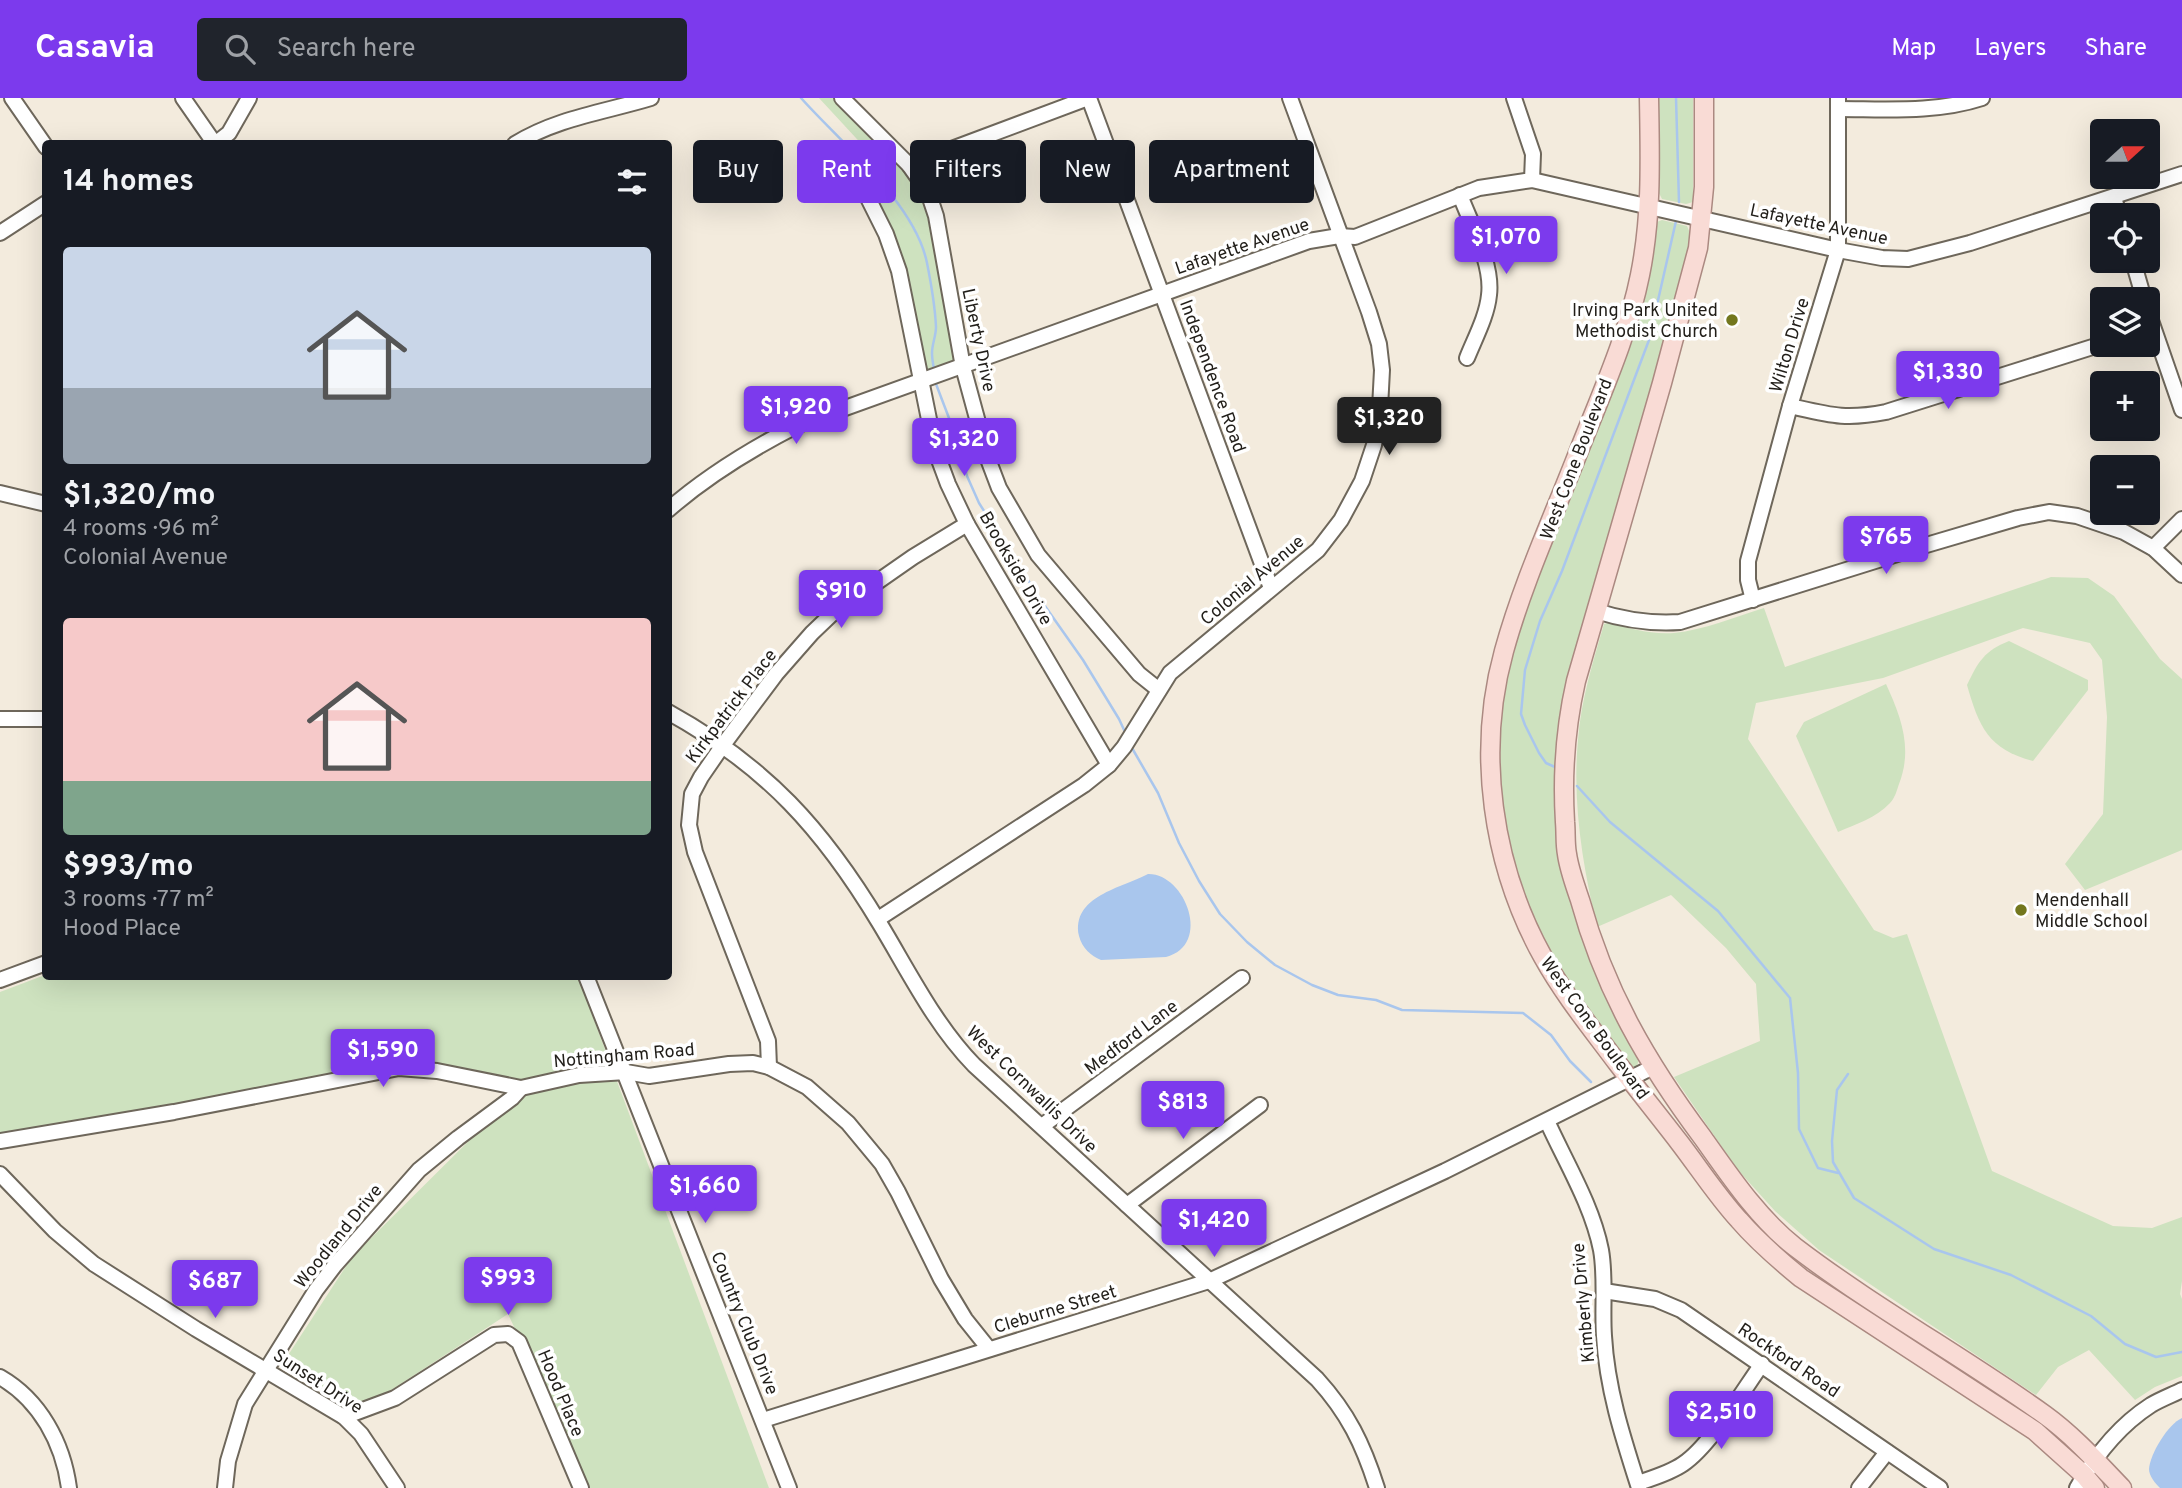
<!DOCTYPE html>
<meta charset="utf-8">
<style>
:root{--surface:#171b24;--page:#20242c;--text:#f1f3f6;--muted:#9ea1a6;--accent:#7c3aed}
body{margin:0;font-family:Overpass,sans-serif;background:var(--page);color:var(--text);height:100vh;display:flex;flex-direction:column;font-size:26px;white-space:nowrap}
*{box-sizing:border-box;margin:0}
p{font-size:23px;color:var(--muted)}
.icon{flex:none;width:38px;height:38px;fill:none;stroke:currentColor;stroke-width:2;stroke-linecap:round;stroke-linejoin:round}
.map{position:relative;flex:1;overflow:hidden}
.side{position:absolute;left:42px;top:42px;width:630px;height:840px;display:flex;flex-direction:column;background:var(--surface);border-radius:7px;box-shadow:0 7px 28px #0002}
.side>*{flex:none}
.hud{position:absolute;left:693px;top:42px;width:665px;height:63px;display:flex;gap:14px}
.needle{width:46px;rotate:69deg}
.tools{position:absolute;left:2090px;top:21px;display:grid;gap:14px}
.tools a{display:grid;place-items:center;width:70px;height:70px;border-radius:7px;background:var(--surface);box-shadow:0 7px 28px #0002;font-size:35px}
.price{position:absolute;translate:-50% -60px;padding:0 16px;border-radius:7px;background:var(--accent);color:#fff;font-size:23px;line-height:46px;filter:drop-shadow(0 2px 4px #0008)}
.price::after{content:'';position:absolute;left:50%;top:42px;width:21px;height:16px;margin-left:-10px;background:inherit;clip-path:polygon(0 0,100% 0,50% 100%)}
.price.on{background:#222;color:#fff}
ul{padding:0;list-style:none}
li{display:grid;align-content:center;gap:14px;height:371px;padding:0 21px}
li span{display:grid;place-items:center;height:217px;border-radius:7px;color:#555}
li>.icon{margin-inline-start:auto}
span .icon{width:126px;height:126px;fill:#fffc;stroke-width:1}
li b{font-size:30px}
h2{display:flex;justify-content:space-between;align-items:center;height:84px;padding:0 21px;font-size:30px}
.tag{padding:0 24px;border-radius:7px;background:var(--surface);box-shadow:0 7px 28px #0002;font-size:24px;line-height:63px}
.tag.on{background:var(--accent);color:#fff}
header{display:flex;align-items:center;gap:42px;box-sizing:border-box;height:98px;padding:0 35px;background:var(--accent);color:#fff}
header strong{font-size:33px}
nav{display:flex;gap:38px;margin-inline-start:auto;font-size:24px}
.search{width:490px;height:63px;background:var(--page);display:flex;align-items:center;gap:18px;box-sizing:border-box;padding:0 24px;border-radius:7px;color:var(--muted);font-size:26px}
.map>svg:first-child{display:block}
.green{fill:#cee2bf}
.water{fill:#a9c6ed}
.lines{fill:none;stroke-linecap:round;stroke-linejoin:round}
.stream{stroke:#a9c6ed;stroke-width:2.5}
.minor-casing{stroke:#6e675b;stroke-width:18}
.major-casing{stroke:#ab8981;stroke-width:21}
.minor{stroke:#fff;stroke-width:14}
.major{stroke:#f9dbd5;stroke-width:18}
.poi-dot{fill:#73771e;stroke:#fff;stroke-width:2.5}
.labels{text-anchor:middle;stroke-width:7;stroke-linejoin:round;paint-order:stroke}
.street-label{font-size:18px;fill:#211e19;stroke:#fff}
.poi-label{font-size:18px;fill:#211e19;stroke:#fff;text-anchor:end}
</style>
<header>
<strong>Casavia</strong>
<div class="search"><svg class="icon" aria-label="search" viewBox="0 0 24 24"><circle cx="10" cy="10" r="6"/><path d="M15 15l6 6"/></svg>Search here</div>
<nav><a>Map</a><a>Layers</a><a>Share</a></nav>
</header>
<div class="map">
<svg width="2182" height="1390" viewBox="0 0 2182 1390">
<rect width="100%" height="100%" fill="#f3ebdd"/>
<g class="green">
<path d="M819 0H837L911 73 927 104 955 264 927 275 864 80 880 66Z"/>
<path d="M1657 0H1693V104L1686 106 1662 101 1658 93Z"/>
<path d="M1662 122 1687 128 1690 135V145L1635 349 1572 568 1568 787 1581 835 1598 883 1639 961 1637 968 1631 970C1610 942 1587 914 1568 884 1496 769 1482 657 1520 527L1630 240 1647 188 1657 124Z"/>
<path d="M2051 479 2088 480 2114 498 2160 561 2182 581V752L2085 792 2065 766 2103 716 2107 619 2102 562 2090 545 2023 530 1883 580 1756 605 1748 641 1874 832 1893 840 1907 836 1992 1073 2113 1128 2152 1130 2182 1119V1183L2180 1196 2182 1201V1278L2155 1289 2135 1302 2089 1252 2058 1269 2036 1297 1819 1152 1775 1113 1737 1071 1674 979 1760 943 1756 886 1726 850 1671 797 1597 829C1583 768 1572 706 1578 642 1581 602 1593 564 1604 526L1608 525C1630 530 1651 537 1674 535 1704 532 1735 519 1764 510L1785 569Z"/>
<path d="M2009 543 2088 582V592L2033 663C1988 651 1979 629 1967 587 1978 564 1984 553 2009 543Z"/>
<path d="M1886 586C1901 619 1913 650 1899 686 1897 692 1895 700 1890 705 1876 720 1856 726 1838 734L1796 638 1804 624Z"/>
<path d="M45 877 578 879 769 1390H590L508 1216 376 1302 344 1308 283 1265 352 1159 516 996 402 965 0 1037V894Z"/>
</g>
<g class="water">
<path d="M1148 776C1185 775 1213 847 1166 859L1101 862C1091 858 1082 850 1079 838 1071 798 1122 790 1148 776Z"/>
<path d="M2182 1320V1390H2160C2155 1385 2149 1378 2149 1371 2150 1356 2168 1326 2182 1320Z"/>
</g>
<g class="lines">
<g class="stream">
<path d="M801 0C841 45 915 105 927 165 931 185 935 208 936 229 936 238 932 246 932 255 932 260 933 266 934 271"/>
<path d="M1676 0 1679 104"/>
<path d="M936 286 957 341 967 378 979 405 1040 501 1083 562 1119 621 1125 634"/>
<path d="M1132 650 1158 695 1179 745 1199 783 1220 816 1247 844 1275 867 1312 887 1338 897 1376 902 1402 912 1523 915 1551 937 1570 963 1591 984"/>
<path d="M1555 669 1546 665 1539 655 1525 627 1521 616 1525 572 1540 523 1562 473 1649 242 1676 123"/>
<path d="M1577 688 1610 724 1718 813 1790 900 1798 975 1799 1031 1818 1070 1838 1075"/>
<path d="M1848 976 1837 992 1832 1043 1833 1064 1854 1100 1934 1151 2011 1177 2091 1218 2125 1246 2156 1259 2182 1254"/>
</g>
<defs>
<g id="minor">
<path d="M12 0 46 49"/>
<path d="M183 0 215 46"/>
<path d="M842 0 909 67 928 94 936 118 963 269 988 361 999 390 1038 457 1139 576 1159 592"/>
<path d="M1089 0 1271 490"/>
<path d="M1514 0 1533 56 1532 82"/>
<path d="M1838 11C1886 11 1936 15 1982 0"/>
<path d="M215 46 229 35 249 0"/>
<path d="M515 46C557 20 605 14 651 0"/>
<path d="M909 67 1088 0"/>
<path d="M859 82 886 136 899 173 935 351 948 386 967 426 1109 667"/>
<path d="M1460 97C1471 126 1493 166 1489 197 1487 218 1475 240 1467 260"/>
<path d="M2114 99 2119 117"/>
<path d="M0 135 46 105"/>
<path d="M2133 163 2144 201"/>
<path d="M2147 211 2182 312"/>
<path d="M1790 308C1830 317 1845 322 1886 314L2102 246"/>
<path d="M0 395 46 406"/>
<path d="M668 412C708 377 751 351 798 327L1309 143 1339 138 1355 139 1479 90 1532 82 1838 152 1882 160 1908 161 1970 145 2182 76"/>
<path d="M2153 450 2182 421"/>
<path d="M1753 502 1748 482V463L1790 308 1838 152V0"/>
<path d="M1596 513C1624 522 1651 526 1680 524L1923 448 2018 420 2049 414 2077 418 2124 434 2153 450 2182 477"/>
<path d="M668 614C766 668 823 731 880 826 909 874 935 927 974 967L1317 1281C1348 1315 1363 1346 1377 1390"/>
<path d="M0 621H46"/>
<path d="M878 821 1084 687 1109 667 1124 649 1170 575 1318 452 1341 422 1362 383 1374 347 1380 310 1382 272 1379 246 1369 214 1290 0"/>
<path d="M586 878 789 1390"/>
<path d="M0 882 46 865"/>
<path d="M769 969 768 943 695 754 689 727 692 696 701 679 723 647 776 576 812 535 834 514 913 459 967 426"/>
<path d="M1547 1023C1566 1065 1592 1107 1601 1152 1606 1180 1602 1210 1604 1238 1607 1291 1623 1340 1639 1390"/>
<path d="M1042 1028 1242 880"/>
<path d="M0 1043 174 1014 399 970 437 973 521 990 579 977 626 974 649 978 729 966 753 965 769 969 807 989 848 1025 882 1066 898 1094 941 1181 965 1221 989 1251"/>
<path d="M0 1076 55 1133 94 1166 196 1231 344 1319 361 1336 397 1390"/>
<path d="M1127 1107 1260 1007"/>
<path d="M1604 1193 1655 1201 1681 1212 1940 1390"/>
<path d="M0 1279C40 1302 63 1345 69 1390"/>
<path d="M344 1319 395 1300 494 1237 508 1236 519 1244 581 1390"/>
<path d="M763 1322 1209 1183 1445 1073 1653 969"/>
<path d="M1638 1385C1653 1380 1670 1375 1683 1366 1710 1348 1742 1294 1762 1266"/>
<path d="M225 1390 228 1363 245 1306 316 1192 335 1167 419 1072 458 1040 512 1000 521 990"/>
<path d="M1859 1390 1887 1354"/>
<path d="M2077 1390C2095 1358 2120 1327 2151 1307 2161 1301 2172 1297 2182 1292"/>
</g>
<g id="major">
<path d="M1649 0C1650 60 1652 118 1640 177 1628 237 1602 294 1580 350 1554 417 1523 484 1504 553 1476 654 1492 767 1543 859 1564 897 1592 931 1618 966 1638 992 1659 1018 1679 1044 1699 1070 1717 1098 1739 1122 1758 1144 1779 1162 1801 1180L2035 1333 2084 1377 2095 1390"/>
<path d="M1704 0V89L1698 150 1662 285 1576 583C1565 631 1562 675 1565 724 1566 735 1565 746 1567 756 1569 771 1575 787 1580 802 1605 893 1647 965 1703 1040 1730 1078 1758 1120 1795 1149 1875 1210 1964 1259 2045 1317 2074 1338 2098 1365 2122 1390"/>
</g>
</defs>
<use href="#minor" class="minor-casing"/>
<use href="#major" class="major-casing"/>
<use href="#minor" class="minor"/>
<use href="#major" class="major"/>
</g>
<g class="poi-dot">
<circle cx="1732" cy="222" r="7"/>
<circle cx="2021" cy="812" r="7"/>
</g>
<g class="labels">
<g class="street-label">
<text transform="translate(1819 126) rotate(12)" y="6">Lafayette Avenue</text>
<text transform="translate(1242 148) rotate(-19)" y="6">Lafayette Avenue</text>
<text transform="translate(979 242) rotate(78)" y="6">Liberty Drive</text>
<text transform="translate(1789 247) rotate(-73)" y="6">Wilton Drive</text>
<text transform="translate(1213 278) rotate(70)" y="6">Independence Road</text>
<text transform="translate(1576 361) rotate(-69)" y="6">West Cone Boulevard</text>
<text transform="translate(1016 470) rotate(60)" y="6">Brookside Drive</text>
<text transform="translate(1252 482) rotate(-40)" y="6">Colonial Avenue</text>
<text transform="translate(731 608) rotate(-53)" y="6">Kirkpatrick Place</text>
<text transform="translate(1595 930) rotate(54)" y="6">West Cone Boulevard</text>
<text transform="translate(1131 939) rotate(-37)" y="6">Medford Lane</text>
<text transform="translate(624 957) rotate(-5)" y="6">Nottingham Road</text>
<text transform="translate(1032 991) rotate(44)" y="6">West Cornwallis Drive</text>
<text transform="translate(338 1138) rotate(-51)" y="6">Woodland Drive</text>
<text transform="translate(1583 1205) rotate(-95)" y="6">Kimberly Drive</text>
<text transform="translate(1055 1211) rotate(-17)" y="6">Cleburne Street</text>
<text transform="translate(745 1225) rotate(68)" y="6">Country Club Drive</text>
<text transform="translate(1789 1262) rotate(34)" y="6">Rockford Road</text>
<text transform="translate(318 1283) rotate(33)" y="6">Sunset Drive</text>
<text transform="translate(561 1295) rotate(67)" y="6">Hood Place</text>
</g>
<g class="poi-label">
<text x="1718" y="218">Irving Park United<tspan x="1718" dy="21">Methodist Church</tspan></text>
<text x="2035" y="808" text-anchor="start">Mendenhall<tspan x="2035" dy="21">Middle School</tspan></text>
</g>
</g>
</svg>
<div class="tools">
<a><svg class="needle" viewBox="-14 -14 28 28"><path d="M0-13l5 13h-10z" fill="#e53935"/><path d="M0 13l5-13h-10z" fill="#9ea1a6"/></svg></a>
<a><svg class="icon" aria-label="locate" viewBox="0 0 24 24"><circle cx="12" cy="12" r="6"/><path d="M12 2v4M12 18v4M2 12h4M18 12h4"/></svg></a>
<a><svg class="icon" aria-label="layers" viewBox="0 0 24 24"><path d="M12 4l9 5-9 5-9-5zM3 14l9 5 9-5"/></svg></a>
<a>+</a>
<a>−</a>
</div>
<b class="price" style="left:1506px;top:178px">$1,070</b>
<b class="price" style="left:1948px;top:313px">$1,330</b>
<b class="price" style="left:796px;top:348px">$1,920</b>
<b class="price on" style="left:1389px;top:359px">$1,320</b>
<b class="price" style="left:964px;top:380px">$1,320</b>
<b class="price" style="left:1886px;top:478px">$765</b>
<b class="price" style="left:841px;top:532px">$910</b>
<b class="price" style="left:383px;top:991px">$1,590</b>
<b class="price" style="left:1183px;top:1043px">$813</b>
<b class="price" style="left:705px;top:1127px">$1,660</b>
<b class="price" style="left:1214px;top:1161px">$1,420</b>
<b class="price" style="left:508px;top:1219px">$993</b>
<b class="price" style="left:215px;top:1222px">$687</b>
<b class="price" style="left:1721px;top:1353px">$2,510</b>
<div class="hud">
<a class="tag">Buy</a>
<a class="tag on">Rent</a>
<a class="tag">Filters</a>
<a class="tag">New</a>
<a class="tag">Apartment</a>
</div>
<section class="side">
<h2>14 homes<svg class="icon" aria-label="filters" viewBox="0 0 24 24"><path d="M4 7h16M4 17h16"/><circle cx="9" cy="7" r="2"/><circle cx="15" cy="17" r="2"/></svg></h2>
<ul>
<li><span style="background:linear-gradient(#c9d6e8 65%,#9aa5b1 0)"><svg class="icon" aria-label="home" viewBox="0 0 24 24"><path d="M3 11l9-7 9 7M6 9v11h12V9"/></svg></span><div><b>$1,320/mo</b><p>4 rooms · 96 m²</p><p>Colonial Avenue</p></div></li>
<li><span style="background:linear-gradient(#f6c9c9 75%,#7fa58c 0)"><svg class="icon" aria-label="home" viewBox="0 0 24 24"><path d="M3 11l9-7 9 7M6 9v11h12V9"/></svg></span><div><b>$993/mo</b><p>3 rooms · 77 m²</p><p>Hood Place</p></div></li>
</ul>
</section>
</div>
